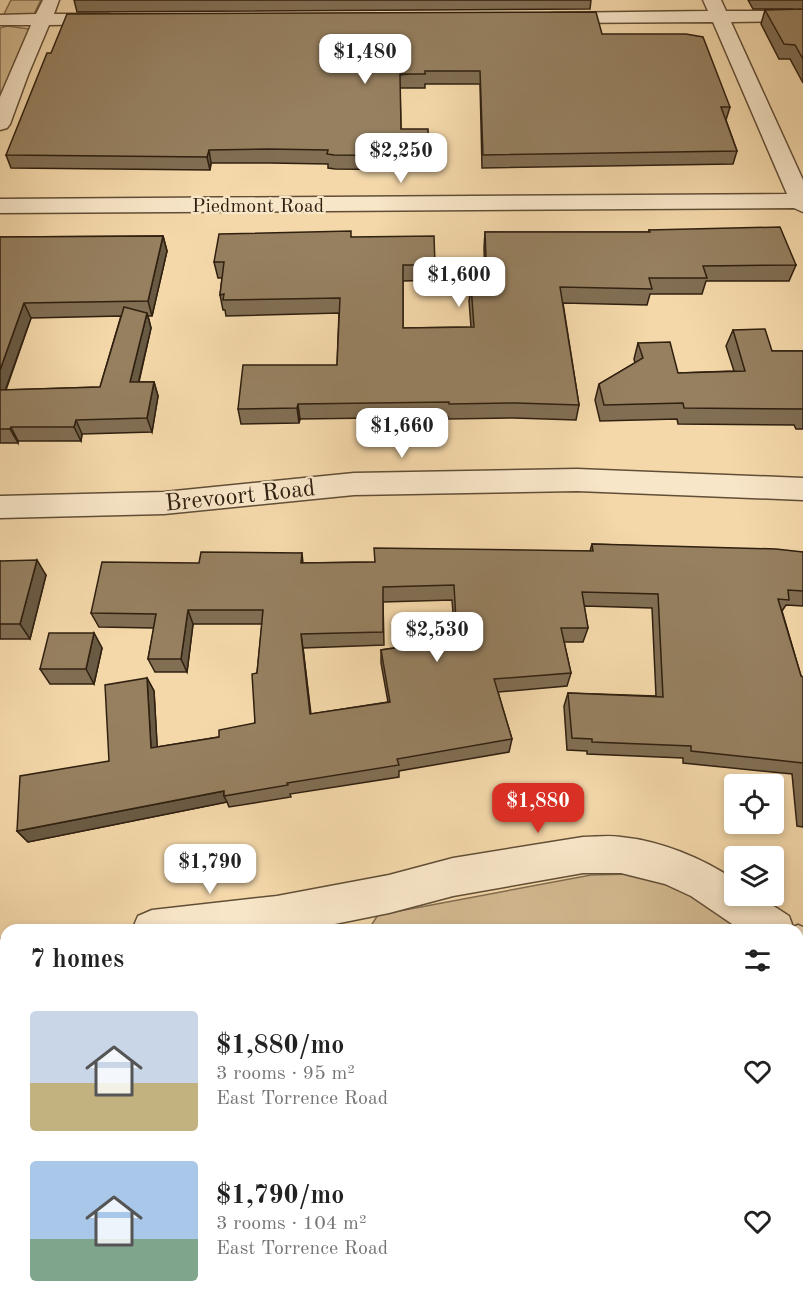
<!DOCTYPE html>
<meta charset="utf-8">
<style>
:root{--surface:#fff;--page:#f6f6f6;--text:#222;--muted:#767676;--accent:#d93025}
body{margin:0;font-family:"Old Standard TT",serif;background:var(--page);color:var(--text);height:100vh;display:flex;flex-direction:column;font-size:22px;white-space:nowrap}
*{box-sizing:border-box;margin:0}
p{font-size:20px;color:var(--muted)}
.icon{flex:none;width:33px;height:33px;fill:none;stroke:currentColor;stroke-width:2;stroke-linecap:round;stroke-linejoin:round}
.map{position:relative;flex:1;overflow:hidden}
.drawer{position:absolute;left:0px;top:924px;width:804px;height:384px;display:flex;flex-direction:column;background:var(--surface);border-radius:18px 18px 0 0;box-shadow:0 3px 9px #0003}
.drawer>*{flex:none}
.fabs{position:absolute;left:724px;top:774px;display:grid;gap:12px}
.fabs a{display:grid;place-items:center;width:60px;height:60px;border-radius:6px;background:var(--surface);box-shadow:0 3px 9px #0003;font-size:30px}
.price{position:absolute;translate:-50% -51px;padding:0 14px;border-radius:12px;background:#fff;color:#222;font-size:20px;line-height:39px;filter:drop-shadow(0 2px 3px #0008)}
.price::after{content:'';position:absolute;left:50%;top:36px;width:18px;height:14px;margin-left:-9px;background:inherit;clip-path:polygon(0 0,100% 0,50% 100%)}
.price.on{background:var(--accent);color:#fff}
ul{padding:0;list-style:none}
li{display:flex;align-items:center;gap:18px;height:150px;padding:0 30px}
li span{display:grid;place-items:center;flex:none;width:168px;height:120px;border-radius:6px;color:#555}
li>.icon{margin-inline-start:auto}
span .icon{width:72px;height:72px;fill:#fffc;stroke-width:1}
li b{font-size:26px}
h2{display:flex;justify-content:space-between;align-items:center;height:72px;padding:0 30px;font-size:26px}
.map>svg:first-child{display:block}
.green{fill:#d3b990;stroke:#826c50;stroke-width:1.5}
.lines{fill:none;stroke-linecap:round;stroke-linejoin:round}
.minor-casing{stroke:#614e36;stroke-width:3}
.minor{fill:#f8e6c8;fill-rule:evenodd}
.wall{fill:#816e53;stroke:#302010;stroke-width:1.5;fill-rule:evenodd}
.shaded-wall{fill:#695a43;stroke:#302010;stroke-width:1.5}
.building{fill:#968060;stroke:#302010;stroke-width:1.5;fill-rule:evenodd}
.labels{text-anchor:middle;stroke-width:4.5;stroke-linejoin:round;paint-order:stroke}
.far-street-label{font-size:20px;fill:#302010;stroke:#f8e6c8}
.street-label{font-size:24px;fill:#302010;stroke:#f8e6c8}
</style>
<div class="map">
<svg width="803" height="1308" viewBox="0 0 803 1308">
<rect width="100%" height="100%" fill="#f4d8aa"/>
<filter id="stains"><feTurbulence type="fractalNoise" baseFrequency=".00333" numOctaves="4"/><feColorMatrix values="0 0 0 0 .2 0 0 0 0 .09 0 0 0 0 .02 0 0 0 .5 -.17"/></filter>
<radialGradient id="worn" r=".72"><stop offset=".6" stop-color="#630" stop-opacity="0"/><stop offset="1" stop-color="#630" stop-opacity=".3"/></radialGradient>
<g class="green">
<path d="M11 0H41L33 16H3Z"/>
<path d="M7 26 30 29 0 104V28Z"/>
<path d="M634 874 676 885 745 930H375L372 924 378 915 591 875Z"/>
<path d="M798 968 803 971V1112L798 1111Z"/>
</g>
<g class="lines">
<defs>
<g id="minor">
<path d="M43 0H59L54 14H108L114 15 117 19 114 23 108 24 49 25 28 75 10 124 7 128 0 130V97L31 25H0V15L36 14Z"/>
<path d="M703 0H721L726 11H803V21L731 22 803 180V212L794 208 0 213V199L787 194 713 22 553 23 547 22 544 18 547 14 553 13 708 11Z"/>
<path d="M577 469 803 478V500L577 491 354 495 164 514 0 518V496L164 492 354 473Z"/>
<path d="M583 837C595 837 609 835 621 837 661 841 702 858 735 880V896H758L789 916 793 927 798 925 803 927V969L798 967V930H741L691 896 665 884 621 873H583L453 896 389 913 305 930H132L138 916 152 910 277 896 389 875 453 858Z"/>
<path d="M6 938V978L0 979V939Z"/>
<path d="M798 1111 803 1112V1156L798 1155Z"/>
</g>
</defs>
<use href="#minor" class="minor-casing"/>
<use href="#minor" class="minor"/>
</g>
<g class="wall">
<path d="M74 0H591L590 9 77 12Z"/>
<path d="M748 0H803V83L790 59H779L761 24 765 10 793 9H753Z"/>
<path d="M602 34 730 107 726 120 737 151 733 164 482 168 480 84H425V88H400L401 129 429 156V170L335 169 328 168V164L270 163H211L210 170 11 168 6 155Z"/>
<path d="M649 230 796 265 789 281H706L702 294H650L647 305 563 303 579 405 576 420 514 418 448 419V417L300 419 299 423 241 424 238 409 337 365 339 313 226 316 225 310H223L220 295 222 278H218L214 262 351 237 435 265V280L403 281V328L471 327 469 301 471 285H485L484 248 485 232H649Z"/>
<path d="M163 236 167 251 152 316H148L151 328 139 382H154L158 396 152 432 82 434 81 441H18V443H0V237ZM121 316 100 387 6 390 31 318Z"/>
<path d="M733 330 772 351H803V429H796L794 425 678 424 677 419 600 421 595 400 599 384 635 363 634 359 638 343 678 373 734 371 726 346Z"/>
<path d="M592 544 803 552V606L786 605 782 611 801 676 803 677V827L797 826 792 774 683 763V758L587 754V751L567 750 564 706 568 693 656 696 652 608 584 606 588 628 583 642H564L571 673 567 686 498 692 512 739 509 752 399 771V777L290 794 291 797 229 807 227 802 28 842 17 831 109 761 147 678 154 691 157 747 219 737 255 723 257 673 262 624H193L187 672H155L148 659 154 628 99 627 91 613 199 563 302 553 303 563 375 562 590 551ZM452 600 455 639 381 650V663L388 702 311 714 303 648 384 645 383 602Z"/>
<path d="M0 561 46 575 30 639H0Z"/>
<path d="M94 633 102 648 94 684H50L40 669Z"/>
</g>
<g class="shaded-wall">
<path d="M209 150 211 163 210 170 207 157Z"/>
<path d="M163 236 167 251 152 316 148 301Z"/>
<path d="M24 303 31 318 0 405V370Z"/>
<path d="M147 313 151 328 135 397 130 382Z"/>
<path d="M154 382 158 396 152 432 147 418Z"/>
<path d="M298 404 300 419 299 423 297 408Z"/>
<path d="M76 420 82 434 81 441 74 427Z"/>
<path d="M11 427 18 441V443L10 429Z"/>
<path d="M37 560 46 575 30 639 20 624Z"/>
<path d="M188 610 193 624 187 672 181 659Z"/>
<path d="M94 633 102 648 94 684 86 669Z"/>
<path d="M301 634 303 648 312 727 310 714Z"/>
<path d="M147 678 154 691 158 760 151 748Z"/>
<path d="M224 791V796L227 802 28 842 17 831Z"/>
<path d="M136 1302H145V1308H135Z"/>
</g>
<g class="building">
<path d="M803 9V59L795 45 784 44 765 10Z"/>
<path d="M596 12 602 34H686L703 37 730 107H721L737 151 483 155 480 71H425V74H400L401 129H428L429 156 334 155 327 154 328 150 268 149 209 150 207 157 6 155 47 53H51L67 14Z"/>
<path d="M780 227 796 265 703 266 707 278H649L652 289 560 287 579 405 516 403 449 404V402L298 404 297 408 238 409 243 365H337L340 298 223 300 224 294 220 295 224 262H214L219 234 351 231V237L434 236 435 265H403V328L474 327 471 285H487L485 232H650L649 230Z"/>
<path d="M163 236 148 301 24 303 0 370V237Z"/>
<path d="M124 307 147 313 130 382H154L147 418 76 420 74 427H11L10 429H0V390L100 387Z"/>
<path d="M765 329 772 351H803V410V409L684 408 683 403 604 405 599 384 643 358 638 343 670 342 678 373 745 371 733 330Z"/>
<path d="M592 544 776 549 803 552V591L788 590 789 600 778 599 801 676 803 677V763L691 751V746L592 742V739L572 738 568 693 663 697 658 594 582 592 588 628H561L571 673 494 679 512 739 397 759 399 765 287 783 288 785 224 796V791L17 831 20 776 109 761 105 685 147 678 151 748 219 737V730L255 723 252 674 257 673 263 610H188L181 659H148L156 614 91 613 102 562 199 563 201 552 302 553 301 563 375 562 374 548 593 551ZM454 585 457 639 381 650 390 702 310 714 301 634 383 632V587Z"/>
<path d="M37 560 20 624H0V561Z"/>
<path d="M49 633H94L86 669H40Z"/>
<path d="M4 1109H6V1192L0 1191V1117H2Z"/>
<path d="M78 1302H136L135 1308H77Z"/>
<path d="M397 1302H635L636 1308H517L455 1306V1308H402V1305H397Z"/>
</g>
<g class="labels">
<g class="far-street-label">
<text x="258" y="212">Piedmont Road</text>
</g>
<g class="street-label">
<text transform="translate(240 495) rotate(-6)" y="8">Brevoort Road</text>
</g>
</g>
<rect width="100%" height="100%" filter="url(#stains)"/>
<rect width="100%" height="100%" fill="url(#worn)"/>
</svg>
<div class="fabs">
<a><svg class="icon" aria-label="locate" viewBox="0 0 24 24"><circle cx="12" cy="12" r="6"/><path d="M12 2v4M12 18v4M2 12h4M18 12h4"/></svg></a>
<a><svg class="icon" aria-label="layers" viewBox="0 0 24 24"><path d="M12 4l9 5-9 5-9-5zM3 14l9 5 9-5"/></svg></a>
</div>
<b class="price" style="left:365px;top:85px">$1,480</b>
<b class="price" style="left:401px;top:184px">$2,250</b>
<b class="price" style="left:459px;top:308px">$1,600</b>
<b class="price" style="left:402px;top:459px">$1,660</b>
<b class="price" style="left:437px;top:663px">$2,530</b>
<b class="price on" style="left:538px;top:834px">$1,880</b>
<b class="price" style="left:210px;top:895px">$1,790</b>
<section class="drawer">
<h2>7 homes<svg class="icon" aria-label="filters" viewBox="0 0 24 24"><path d="M4 7h16M4 17h16"/><circle cx="9" cy="7" r="2"/><circle cx="15" cy="17" r="2"/></svg></h2>
<ul>
<li><span style="background:linear-gradient(#c9d6e8 60%,#c2b280 0)"><svg class="icon" aria-label="home" viewBox="0 0 24 24"><path d="M3 11l9-7 9 7M6 9v11h12V9"/></svg></span><div><b>$1,880/mo</b><p>3 rooms · 95 m²</p><p>East Torrence Road</p></div><svg class="icon" aria-label="heart" viewBox="0 0 24 24"><path d="M12 20l-8-8c-3-5 5-10 8-4 3-6 11-1 8 4z"/></svg></li>
<li><span style="background:linear-gradient(#a9c7e8 65%,#7fa58c 0)"><svg class="icon" aria-label="home" viewBox="0 0 24 24"><path d="M3 11l9-7 9 7M6 9v11h12V9"/></svg></span><div><b>$1,790/mo</b><p>3 rooms · 104 m²</p><p>East Torrence Road</p></div><svg class="icon" aria-label="heart" viewBox="0 0 24 24"><path d="M12 20l-8-8c-3-5 5-10 8-4 3-6 11-1 8 4z"/></svg></li>
</ul>
</section>
</div>
